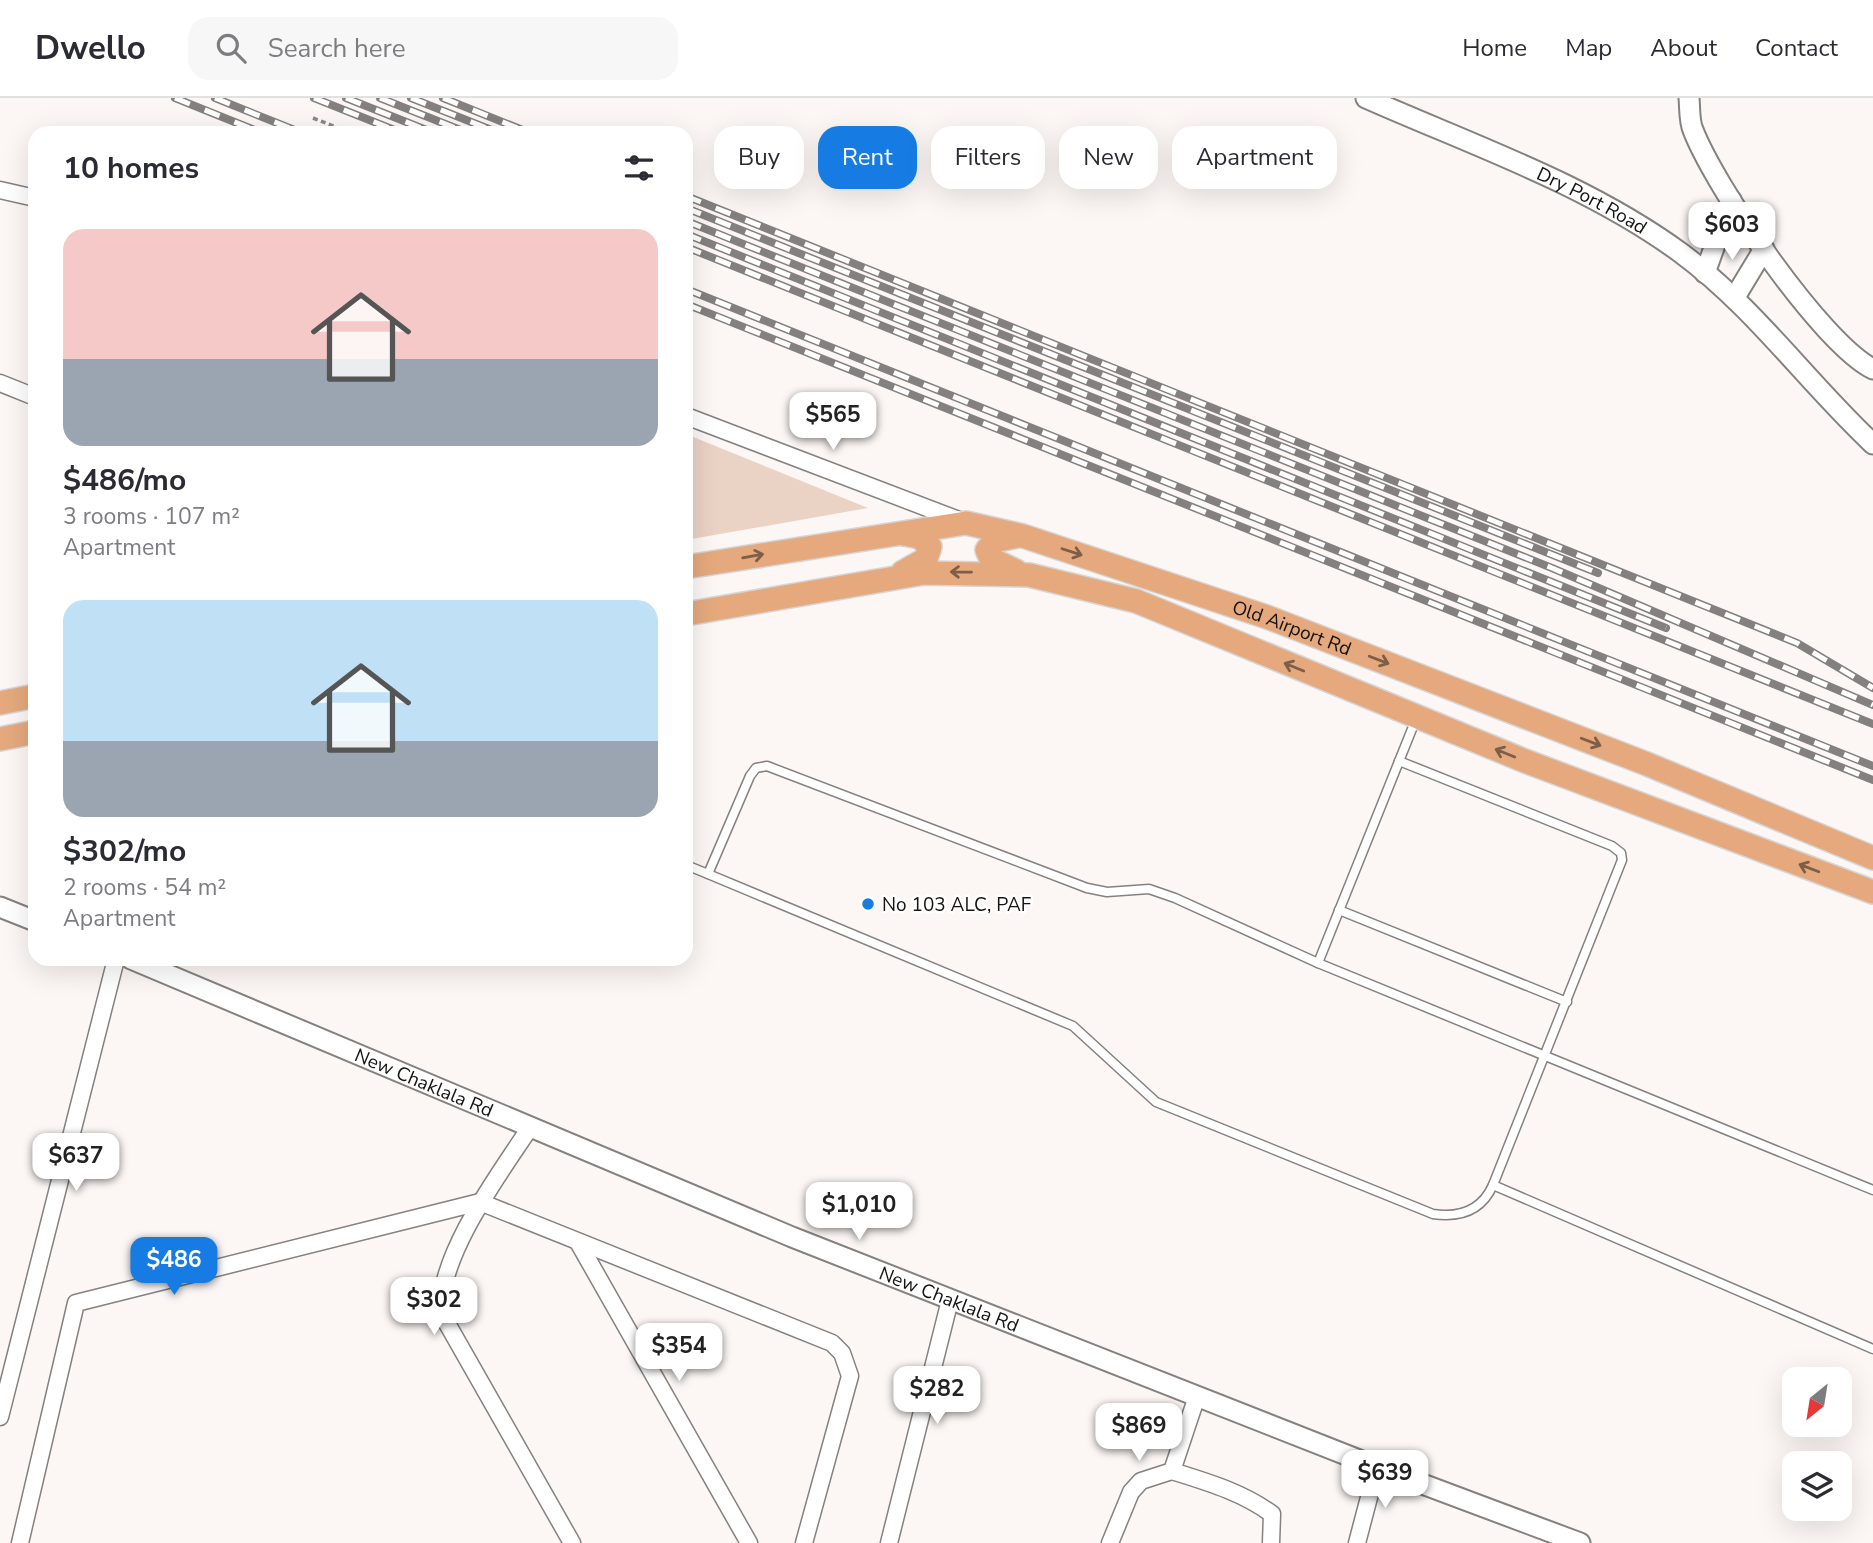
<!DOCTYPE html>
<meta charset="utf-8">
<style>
:root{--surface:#fff;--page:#f7f7f7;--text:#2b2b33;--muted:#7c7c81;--line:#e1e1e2;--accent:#167ce4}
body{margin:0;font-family:"Nunito Sans",sans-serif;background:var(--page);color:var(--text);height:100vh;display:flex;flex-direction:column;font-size:26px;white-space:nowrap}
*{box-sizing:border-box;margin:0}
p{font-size:23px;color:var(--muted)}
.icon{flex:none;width:38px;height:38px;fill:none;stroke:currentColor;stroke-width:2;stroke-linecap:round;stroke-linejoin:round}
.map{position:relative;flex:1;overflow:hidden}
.panel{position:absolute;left:28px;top:28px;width:665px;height:840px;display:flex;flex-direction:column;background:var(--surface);border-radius:21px;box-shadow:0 7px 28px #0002}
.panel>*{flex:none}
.banner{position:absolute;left:714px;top:28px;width:665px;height:63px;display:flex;gap:14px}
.needle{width:46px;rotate:210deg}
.buttons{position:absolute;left:1782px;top:1269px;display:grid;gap:14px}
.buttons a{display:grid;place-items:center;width:70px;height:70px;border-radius:14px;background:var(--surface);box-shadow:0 7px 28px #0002;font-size:35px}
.price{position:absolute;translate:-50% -60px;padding:0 16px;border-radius:14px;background:#fff;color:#222;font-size:23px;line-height:46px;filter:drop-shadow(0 2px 4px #0008)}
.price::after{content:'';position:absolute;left:50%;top:42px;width:21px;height:16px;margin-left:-10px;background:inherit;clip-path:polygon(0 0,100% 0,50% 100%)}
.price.on{background:var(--accent);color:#fff}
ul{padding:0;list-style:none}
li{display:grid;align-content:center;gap:14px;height:371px;padding:0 35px}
li span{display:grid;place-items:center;height:217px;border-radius:21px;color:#555}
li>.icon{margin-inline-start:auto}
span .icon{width:126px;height:126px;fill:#fffc;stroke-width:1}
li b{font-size:30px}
h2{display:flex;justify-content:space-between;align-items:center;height:84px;padding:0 35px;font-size:30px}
.tag{padding:0 24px;border-radius:21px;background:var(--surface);box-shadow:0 7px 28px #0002;font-size:24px;line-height:63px}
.tag.on{background:var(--accent);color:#fff}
header{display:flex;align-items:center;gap:42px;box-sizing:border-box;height:98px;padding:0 35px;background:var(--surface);border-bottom:2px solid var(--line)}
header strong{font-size:33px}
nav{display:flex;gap:38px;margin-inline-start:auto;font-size:24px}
.search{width:490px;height:63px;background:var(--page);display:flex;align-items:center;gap:18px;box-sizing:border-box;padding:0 24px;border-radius:21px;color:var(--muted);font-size:26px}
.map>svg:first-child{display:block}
.green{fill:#ead2c4}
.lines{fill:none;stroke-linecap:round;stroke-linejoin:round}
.service-casing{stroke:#85817f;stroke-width:11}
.minor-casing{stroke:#85817f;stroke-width:19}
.tertiary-casing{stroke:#85817f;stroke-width:23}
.primary-casing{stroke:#d5d5d5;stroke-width:26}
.path{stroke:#8a8785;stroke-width:3.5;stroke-dasharray:5 3.5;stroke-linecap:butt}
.service{stroke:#fff;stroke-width:8}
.minor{stroke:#fff;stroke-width:16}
.tertiary{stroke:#fff;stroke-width:19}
.primary{stroke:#e5a97d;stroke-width:23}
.rail-casing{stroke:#83807f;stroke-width:8}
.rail{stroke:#fff;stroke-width:5;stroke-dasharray:16;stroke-linecap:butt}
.oneway{stroke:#7d5e48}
.poi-dot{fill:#167ce4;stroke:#fff;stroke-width:2.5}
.labels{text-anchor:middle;stroke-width:5;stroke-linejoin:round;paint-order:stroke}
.street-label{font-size:19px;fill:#151413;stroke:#fff}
.poi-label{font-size:19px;fill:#151413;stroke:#fff;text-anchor:start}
</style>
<header>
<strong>Dwello</strong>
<div class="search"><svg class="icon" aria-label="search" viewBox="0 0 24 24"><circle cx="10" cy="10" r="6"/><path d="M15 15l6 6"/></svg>Search here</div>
<nav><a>Home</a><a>Map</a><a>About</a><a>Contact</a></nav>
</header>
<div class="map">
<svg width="1873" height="1445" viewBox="0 0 1873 1445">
<rect width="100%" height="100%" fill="#fcf7f5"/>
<path class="green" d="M686 336 868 410 686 442Z"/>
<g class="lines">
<defs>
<g id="service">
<path d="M1416 621 1318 865 1873 1092"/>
<path d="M1399 663 1612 748 1621 755 1622 762 1493 1087 1873 1251"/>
<path d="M686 767 708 776 750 678 756 670 767 668 1087 790 1107 794 1149 791 1175 800 1318 865"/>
<path d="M708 776 1073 928 1156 1004 1433 1116C1461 1120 1482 1112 1493 1087"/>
<path d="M1339 812 1567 904"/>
</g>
<g id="minor">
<path d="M0 92 35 100"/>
<path d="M0 285 35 299"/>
<path d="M686 318 964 424"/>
<path d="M531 1028C498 1078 442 1152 440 1213L572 1445"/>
<path d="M578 1144 749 1445"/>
<path d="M0 1319 116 861"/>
<path d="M1172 1373C1207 1384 1242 1394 1272 1416L1271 1445"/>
<path d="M20 1445 76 1205 480 1104 832 1245 842 1255 850 1278 804 1445"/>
<path d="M889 1445 950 1202"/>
<path d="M1110 1445 1131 1394 1141 1383 1172 1373 1197 1298"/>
<path d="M1357 1445 1377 1369"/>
</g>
<g id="tertiary">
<path id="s1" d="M1366 0C1472 47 1587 86 1681 155 1754 209 1807 284 1873 346"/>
<path d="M1689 0C1690 10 1689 23 1693 32 1715 89 1821 245 1873 271"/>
<path d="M1705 175 1731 102"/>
<path d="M1735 199 1764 151"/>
<path d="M0 809 35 823"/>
<path id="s2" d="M131 861 792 1139 1377 1369 1580 1445"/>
</g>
<g id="primary">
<path d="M903 436 920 439 930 449 926 461 903 474"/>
<path id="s3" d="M686 469 966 425 1023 438 1267 519 1647 666 1873 760"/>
<path d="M1016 473 991 461 987 452 994 443 1018 438"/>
<path d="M686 516 924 475 1029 477 1136 503 1525 663 1873 794"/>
<path d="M0 605 35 598"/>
<path d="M0 641 35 634"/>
</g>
</defs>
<use href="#service" class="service-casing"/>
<use href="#minor" class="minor-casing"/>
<use href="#tertiary" class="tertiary-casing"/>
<use href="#primary" class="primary-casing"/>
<path class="path" d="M313 20 351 35"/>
<use href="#service" class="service"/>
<use href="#minor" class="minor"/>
<use href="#tertiary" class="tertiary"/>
<use href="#primary" class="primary"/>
<defs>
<g id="rail">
<path d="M175 0 262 35"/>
<path d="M215 0 302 35"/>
<path d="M314 0 402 35"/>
<path d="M346 0 434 35"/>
<path d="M380 0 468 35"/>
<path d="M411 0 499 35"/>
<path d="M443 0 530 35"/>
<path d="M686 98 1797 545 1873 590"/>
<path d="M686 110 1598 475"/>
<path d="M686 123 1552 470 1873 607"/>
<path d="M686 136 1666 530"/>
<path d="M686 149 1873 626"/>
<path d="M686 191 1873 668"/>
<path d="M686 206 1873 682"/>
</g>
</defs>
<use href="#rail" class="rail-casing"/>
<use href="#rail" class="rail"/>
</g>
<defs><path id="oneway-shaft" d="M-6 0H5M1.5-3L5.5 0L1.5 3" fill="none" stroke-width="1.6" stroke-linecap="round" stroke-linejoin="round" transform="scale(1.75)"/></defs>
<g class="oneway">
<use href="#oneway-shaft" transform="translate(1072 454) rotate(18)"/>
<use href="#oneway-shaft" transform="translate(753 458) rotate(-10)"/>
<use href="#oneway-shaft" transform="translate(961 474) rotate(-179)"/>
<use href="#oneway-shaft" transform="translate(1379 562) rotate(21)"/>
<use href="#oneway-shaft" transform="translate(1294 569) rotate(-158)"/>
<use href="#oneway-shaft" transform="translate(1591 644) rotate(21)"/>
<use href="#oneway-shaft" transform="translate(1505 655) rotate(-158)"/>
<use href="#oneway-shaft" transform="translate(1809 770) rotate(-159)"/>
</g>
<circle class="poi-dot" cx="868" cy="806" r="7"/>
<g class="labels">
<g class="street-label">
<text dy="7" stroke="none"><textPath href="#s1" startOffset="248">Dry Port Road</textPath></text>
<text dy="7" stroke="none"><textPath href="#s3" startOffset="626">Old Airport Rd</textPath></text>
<text dy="7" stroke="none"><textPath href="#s2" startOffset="318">New Chaklala Rd</textPath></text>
<text dy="7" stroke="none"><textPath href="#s2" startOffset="886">New Chaklala Rd</textPath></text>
</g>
<g class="poi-label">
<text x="882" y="813">No 103 ALC, PAF</text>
</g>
</g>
</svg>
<div class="buttons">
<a><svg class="needle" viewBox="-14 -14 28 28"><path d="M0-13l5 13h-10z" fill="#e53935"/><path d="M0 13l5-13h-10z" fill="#7c7c81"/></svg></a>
<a><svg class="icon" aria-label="layers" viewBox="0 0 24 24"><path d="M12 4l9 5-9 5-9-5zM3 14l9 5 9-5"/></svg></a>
</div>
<b class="price" style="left:1732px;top:164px">$603</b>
<b class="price" style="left:833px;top:354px">$565</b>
<b class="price" style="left:76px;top:1095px">$637</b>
<b class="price" style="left:859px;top:1144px">$1,010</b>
<b class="price on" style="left:174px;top:1199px">$486</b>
<b class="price" style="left:434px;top:1239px">$302</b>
<b class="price" style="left:679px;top:1285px">$354</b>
<b class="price" style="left:937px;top:1328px">$282</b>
<b class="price" style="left:1139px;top:1365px">$869</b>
<b class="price" style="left:1385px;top:1412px">$639</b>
<div class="banner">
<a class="tag">Buy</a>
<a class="tag on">Rent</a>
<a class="tag">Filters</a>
<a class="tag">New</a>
<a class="tag">Apartment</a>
</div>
<section class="panel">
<h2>10 homes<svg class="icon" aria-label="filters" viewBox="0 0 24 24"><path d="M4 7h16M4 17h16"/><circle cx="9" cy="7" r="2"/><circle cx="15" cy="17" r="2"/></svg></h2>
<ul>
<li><span style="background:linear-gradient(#f6c9c9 60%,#9aa5b1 0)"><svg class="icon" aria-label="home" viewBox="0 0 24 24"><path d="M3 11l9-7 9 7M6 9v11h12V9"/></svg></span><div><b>$486/mo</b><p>3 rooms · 107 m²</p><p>Apartment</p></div></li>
<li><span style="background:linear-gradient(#bfe0f5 65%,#9aa5b1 0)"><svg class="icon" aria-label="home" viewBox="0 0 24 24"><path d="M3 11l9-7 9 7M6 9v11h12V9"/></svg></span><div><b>$302/mo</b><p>2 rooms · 54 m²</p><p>Apartment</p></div></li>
</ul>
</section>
</div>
